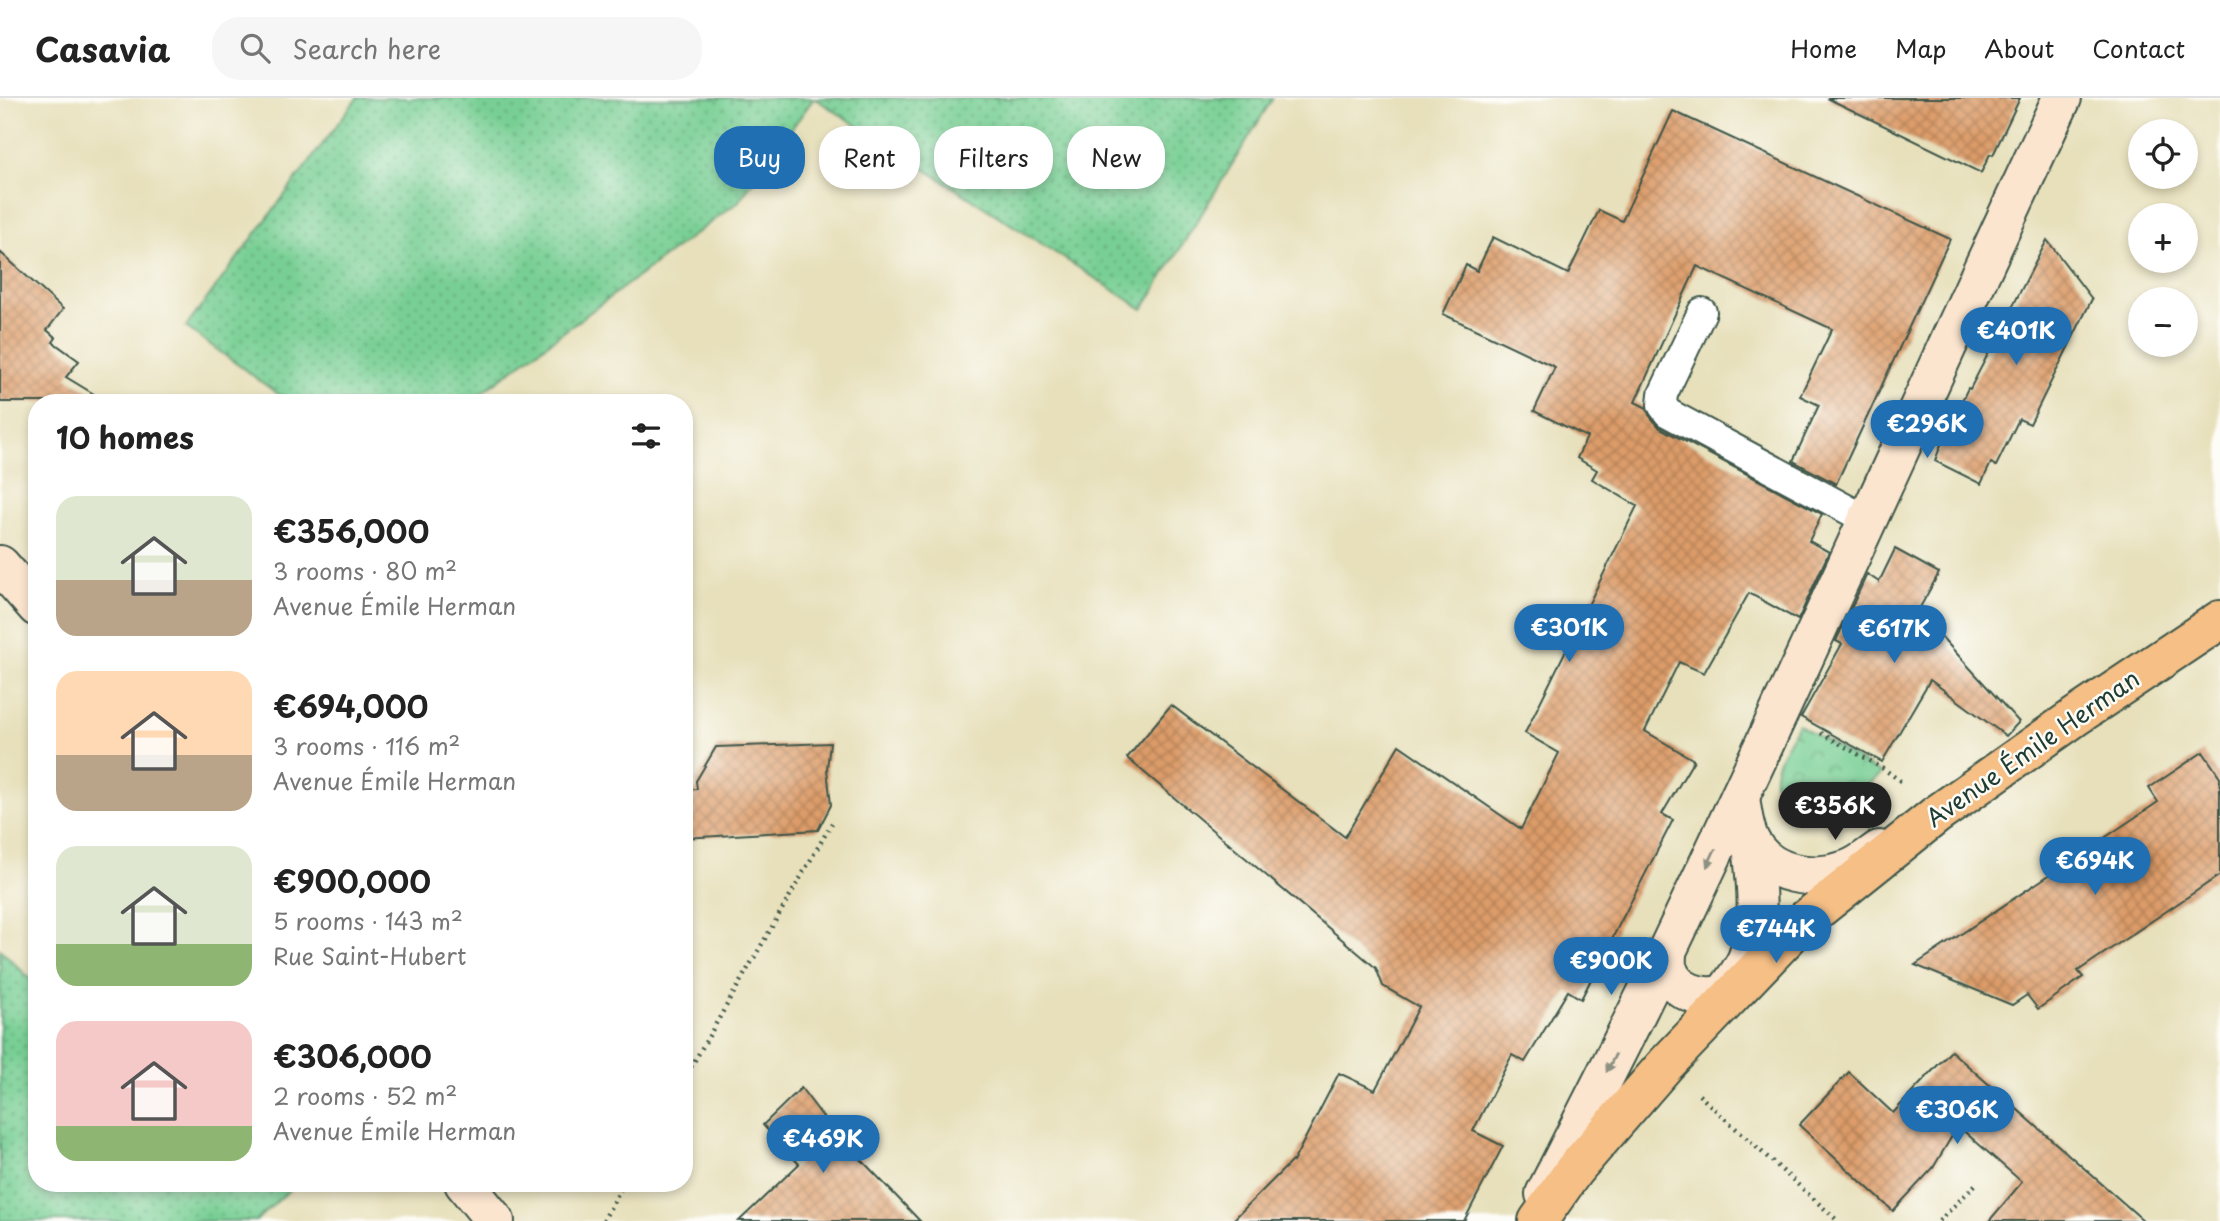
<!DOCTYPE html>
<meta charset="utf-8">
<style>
:root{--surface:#fff;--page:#f6f6f6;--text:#222;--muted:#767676;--line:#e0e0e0;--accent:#1f6fb2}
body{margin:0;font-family:"Playpen Sans",sans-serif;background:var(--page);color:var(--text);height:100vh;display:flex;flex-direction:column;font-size:26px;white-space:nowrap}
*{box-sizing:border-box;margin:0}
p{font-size:23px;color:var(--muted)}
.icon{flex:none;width:38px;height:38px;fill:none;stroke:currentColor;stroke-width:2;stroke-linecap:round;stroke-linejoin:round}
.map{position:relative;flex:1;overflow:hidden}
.details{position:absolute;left:28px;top:296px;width:665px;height:798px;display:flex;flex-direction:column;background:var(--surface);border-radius:28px;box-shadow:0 4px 10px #0003}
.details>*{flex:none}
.hud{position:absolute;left:714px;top:28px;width:665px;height:63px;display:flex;gap:14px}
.tools{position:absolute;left:2128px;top:21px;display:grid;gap:14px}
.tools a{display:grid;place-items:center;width:70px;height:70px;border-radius:50%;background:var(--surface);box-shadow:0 4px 10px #0003;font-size:35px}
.price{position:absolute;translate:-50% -60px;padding:0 16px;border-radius:24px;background:var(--accent);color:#fff;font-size:23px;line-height:46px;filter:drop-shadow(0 2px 4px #0008)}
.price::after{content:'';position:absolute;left:50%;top:42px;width:21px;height:16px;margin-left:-10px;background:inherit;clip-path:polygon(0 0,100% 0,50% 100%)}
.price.selected{background:#222;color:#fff}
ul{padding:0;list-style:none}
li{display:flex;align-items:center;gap:21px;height:175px;padding:0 28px}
li span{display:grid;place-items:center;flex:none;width:196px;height:140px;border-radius:21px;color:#555}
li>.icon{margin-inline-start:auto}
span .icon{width:84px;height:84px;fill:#fffc;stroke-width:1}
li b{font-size:30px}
h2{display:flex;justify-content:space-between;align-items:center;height:84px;padding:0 28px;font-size:30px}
.chip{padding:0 24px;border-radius:28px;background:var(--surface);box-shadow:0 4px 10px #0003;font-size:24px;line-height:63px}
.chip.selected{background:var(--accent);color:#fff}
header{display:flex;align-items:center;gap:42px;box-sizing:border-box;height:98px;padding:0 35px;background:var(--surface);border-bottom:2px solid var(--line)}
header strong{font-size:33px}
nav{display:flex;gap:38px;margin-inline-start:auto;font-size:24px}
.search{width:490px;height:63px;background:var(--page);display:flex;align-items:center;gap:18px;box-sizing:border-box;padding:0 24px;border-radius:28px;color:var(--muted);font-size:26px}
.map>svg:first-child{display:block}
.grass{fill:url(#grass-dots);stroke:#4c8664;stroke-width:2}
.park{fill:url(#park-crowns);stroke:#4c8664;stroke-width:2}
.building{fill:url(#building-cross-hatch)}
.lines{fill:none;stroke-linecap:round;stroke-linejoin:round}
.lane-casing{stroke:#3d5548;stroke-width:32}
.secondary-casing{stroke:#3d5548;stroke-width:42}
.primary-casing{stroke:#3d5548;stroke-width:42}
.path{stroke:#3d5548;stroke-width:4.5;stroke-dasharray:2 5;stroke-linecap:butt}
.lane{stroke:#fff;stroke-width:28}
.secondary{stroke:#fbe5cf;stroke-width:38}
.primary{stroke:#f5bf86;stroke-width:38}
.oneway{fill:#8d9182}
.labels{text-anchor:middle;stroke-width:5;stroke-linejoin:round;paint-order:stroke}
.street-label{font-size:24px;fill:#1f3d34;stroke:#fdfcf7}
</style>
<header>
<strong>Casavia</strong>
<div class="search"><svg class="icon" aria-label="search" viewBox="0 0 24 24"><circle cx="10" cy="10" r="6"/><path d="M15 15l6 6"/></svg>Search here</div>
<nav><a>Home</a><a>Map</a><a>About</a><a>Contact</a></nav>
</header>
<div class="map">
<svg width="2220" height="1123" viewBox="0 0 2220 1123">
<defs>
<pattern id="grass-dots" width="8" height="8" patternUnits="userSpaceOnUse" patternTransform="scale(1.75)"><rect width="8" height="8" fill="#78cf94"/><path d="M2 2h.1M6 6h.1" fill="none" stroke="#62a97a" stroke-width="1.8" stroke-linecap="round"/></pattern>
<pattern id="park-crowns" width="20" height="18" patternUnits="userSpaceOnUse" patternTransform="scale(1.75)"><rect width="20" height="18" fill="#78cf94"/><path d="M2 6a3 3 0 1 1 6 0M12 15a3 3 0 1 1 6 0" fill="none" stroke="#62a97a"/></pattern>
<pattern id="building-cross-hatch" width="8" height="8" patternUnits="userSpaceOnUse" patternTransform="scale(1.75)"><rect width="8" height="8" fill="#dd9c69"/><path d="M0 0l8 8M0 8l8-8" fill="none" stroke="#b38057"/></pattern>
</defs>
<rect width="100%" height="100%" fill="#fdfcf7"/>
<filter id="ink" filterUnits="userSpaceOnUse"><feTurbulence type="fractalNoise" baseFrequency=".0143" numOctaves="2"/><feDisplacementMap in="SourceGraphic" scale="14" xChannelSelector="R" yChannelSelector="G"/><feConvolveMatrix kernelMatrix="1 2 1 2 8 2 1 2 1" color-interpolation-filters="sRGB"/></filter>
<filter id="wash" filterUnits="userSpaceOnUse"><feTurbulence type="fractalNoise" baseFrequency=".00686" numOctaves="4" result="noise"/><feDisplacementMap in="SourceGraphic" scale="28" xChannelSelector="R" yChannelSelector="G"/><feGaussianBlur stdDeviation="1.57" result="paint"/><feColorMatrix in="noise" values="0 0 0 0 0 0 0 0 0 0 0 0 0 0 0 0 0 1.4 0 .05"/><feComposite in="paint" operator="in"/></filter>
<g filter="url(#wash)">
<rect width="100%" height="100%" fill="#e7e0bb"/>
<g class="grass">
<path d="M357 0H1273L1143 211 814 0 738 104 469 304H289L186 229Z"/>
<path d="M0 851 37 888V1085H297L256 1123H0Z"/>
</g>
<path class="park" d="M1798 626 1881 676C1863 690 1845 708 1823 716 1793 728 1769 699 1776 670 1779 657 1792 639 1798 626Z"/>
<g id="blocks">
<g class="building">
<path d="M1827 0H2020L1993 57 1990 56 1981 75Z"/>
<path d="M1673 13 1950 141 1836 386 1793 363 1819 307 1800 298 1832 231 1697 168 1635 304 1647 310 1649 317 1660 330 1822 416 1809 443 1829 454 1798 522 1749 495 1704 575 1679 564 1645 633 1694 662 1662 716 1673 722 1581 901 1568 893 1525 964 1512 957 1473 1033 1503 1048 1464 1123H1232L1292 1063 1293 1064 1339 975 1375 992 1419 909 1383 888 1376 870 1127 660 1171 607 1345 739 1399 647 1521 731 1559 655 1525 635 1637 408 1592 381 1597 372 1577 360 1587 339 1534 313 1555 269 1443 216 1466 167 1477 173 1493 139 1568 176 1599 112 1622 123Z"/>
<path d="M2047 142 2092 201 2030 326 2019 321 1996 368 1991 365 1981 386 1935 363 1943 341 1968 290 1970 291Z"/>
<path d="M0 154 63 211 47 232 56 240 53 244 79 263 66 279 107 304H0Z"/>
<path d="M1895 451 1939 475 1918 513 2019 624 2006 638 1930 582 1882 664 1801 619 1842 546 1836 543 1867 476 1879 484Z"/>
<path d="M830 645 827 671 831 707 818 732 684 740V692L697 691 696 683 716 649Z"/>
<path d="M2203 654 2220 679V777L2078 873 2083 879 2038 911 2027 897 2012 907 1915 867 2158 704 2149 690Z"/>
<path d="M1951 953 2144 1123H1989L2022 1084 1958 1028 1933 1070 1893 1113 1799 1027 1849 974 1893 1015Z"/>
<path d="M801 990 833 1032 920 1123H739L799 1066 763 1027Z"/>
</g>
</g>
</g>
<g filter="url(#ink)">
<use href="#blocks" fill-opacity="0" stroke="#3d5548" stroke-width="2"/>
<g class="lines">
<defs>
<path id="lane" d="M1702 214 1663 296 1662 307 1668 315 1867 422"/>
<g id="secondary">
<path d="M0 467 37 509"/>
<path d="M1740 699C1742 714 1744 733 1752 746 1771 778 1814 783 1846 772 1858 769 1869 759 1879 752"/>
<path d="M1667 854C1667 859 1666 866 1668 871 1674 893 1702 903 1723 896 1731 894 1739 885 1746 880"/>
<path d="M1726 894C1733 883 1742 873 1747 861 1762 825 1756 785 1752 747"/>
<path d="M464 1085 495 1123"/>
<path d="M1545 1096C1586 1015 1628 934 1668 851 1803 569 1929 283 2062 0"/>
</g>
<path id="primary" d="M1538 1123 1574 1072 1666 966 1800 826 1936 717 2075 619 2220 522"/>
</defs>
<use href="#lane" class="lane-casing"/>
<use href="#secondary" class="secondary-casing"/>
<use href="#primary" class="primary-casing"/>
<g class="path">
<path d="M1821 635 1884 671 1903 685"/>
<path d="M684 981 832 725"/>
<path d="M1699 997 1838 1123"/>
<path d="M603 1123 624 1085"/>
<path d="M1939 1123 1976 1086"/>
</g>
<use href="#lane" class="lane"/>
<use href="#secondary" class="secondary"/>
<use href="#primary" class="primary"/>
</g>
<defs><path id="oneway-solid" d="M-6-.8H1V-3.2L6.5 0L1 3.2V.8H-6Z" transform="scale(1.75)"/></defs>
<g class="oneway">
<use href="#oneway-solid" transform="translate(1711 760) rotate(115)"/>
<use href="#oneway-solid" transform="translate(1611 965) rotate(117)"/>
</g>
</g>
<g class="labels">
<g class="street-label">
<text transform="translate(2033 651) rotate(-35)" y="8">Avenue Émile Herman</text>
</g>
</g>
</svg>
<div class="tools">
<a><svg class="icon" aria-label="locate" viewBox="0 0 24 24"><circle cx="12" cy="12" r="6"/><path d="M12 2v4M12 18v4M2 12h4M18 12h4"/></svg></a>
<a>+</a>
<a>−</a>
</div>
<b class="price" style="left:2016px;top:269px">€401K</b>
<b class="price" style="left:1927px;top:362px">€296K</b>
<b class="price" style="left:1569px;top:566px">€301K</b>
<b class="price" style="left:1894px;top:567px">€617K</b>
<b class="price selected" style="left:1835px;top:744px">€356K</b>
<b class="price" style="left:2095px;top:799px">€694K</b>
<b class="price" style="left:1776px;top:867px">€744K</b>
<b class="price" style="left:1611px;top:899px">€900K</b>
<b class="price" style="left:1957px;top:1048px">€306K</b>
<b class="price" style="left:823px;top:1077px">€469K</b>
<div class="hud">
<a class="chip selected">Buy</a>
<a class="chip">Rent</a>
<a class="chip">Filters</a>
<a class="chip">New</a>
</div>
<section class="details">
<h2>10 homes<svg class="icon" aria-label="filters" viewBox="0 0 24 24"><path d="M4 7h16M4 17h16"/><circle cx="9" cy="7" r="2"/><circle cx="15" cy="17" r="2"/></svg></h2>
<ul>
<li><span style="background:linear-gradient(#dfe7d0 60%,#b9a48a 0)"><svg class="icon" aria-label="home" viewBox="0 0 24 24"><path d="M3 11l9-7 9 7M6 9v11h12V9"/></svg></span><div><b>€356,000</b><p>3 rooms · 80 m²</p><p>Avenue Émile Herman</p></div></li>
<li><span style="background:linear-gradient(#ffd9b3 60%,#b9a48a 0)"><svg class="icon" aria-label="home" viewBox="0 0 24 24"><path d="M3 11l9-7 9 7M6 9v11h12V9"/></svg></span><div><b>€694,000</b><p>3 rooms · 116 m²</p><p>Avenue Émile Herman</p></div></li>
<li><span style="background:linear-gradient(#dfe7d0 70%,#8fb573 0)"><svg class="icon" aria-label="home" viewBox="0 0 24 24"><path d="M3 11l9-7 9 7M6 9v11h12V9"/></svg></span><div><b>€900,000</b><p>5 rooms · 143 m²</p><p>Rue Saint-Hubert</p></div></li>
<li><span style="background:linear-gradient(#f6c9c9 75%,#8fb573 0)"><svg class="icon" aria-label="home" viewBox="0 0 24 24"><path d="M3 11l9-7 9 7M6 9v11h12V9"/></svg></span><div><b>€306,000</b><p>2 rooms · 52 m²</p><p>Avenue Émile Herman</p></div></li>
</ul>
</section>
</div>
